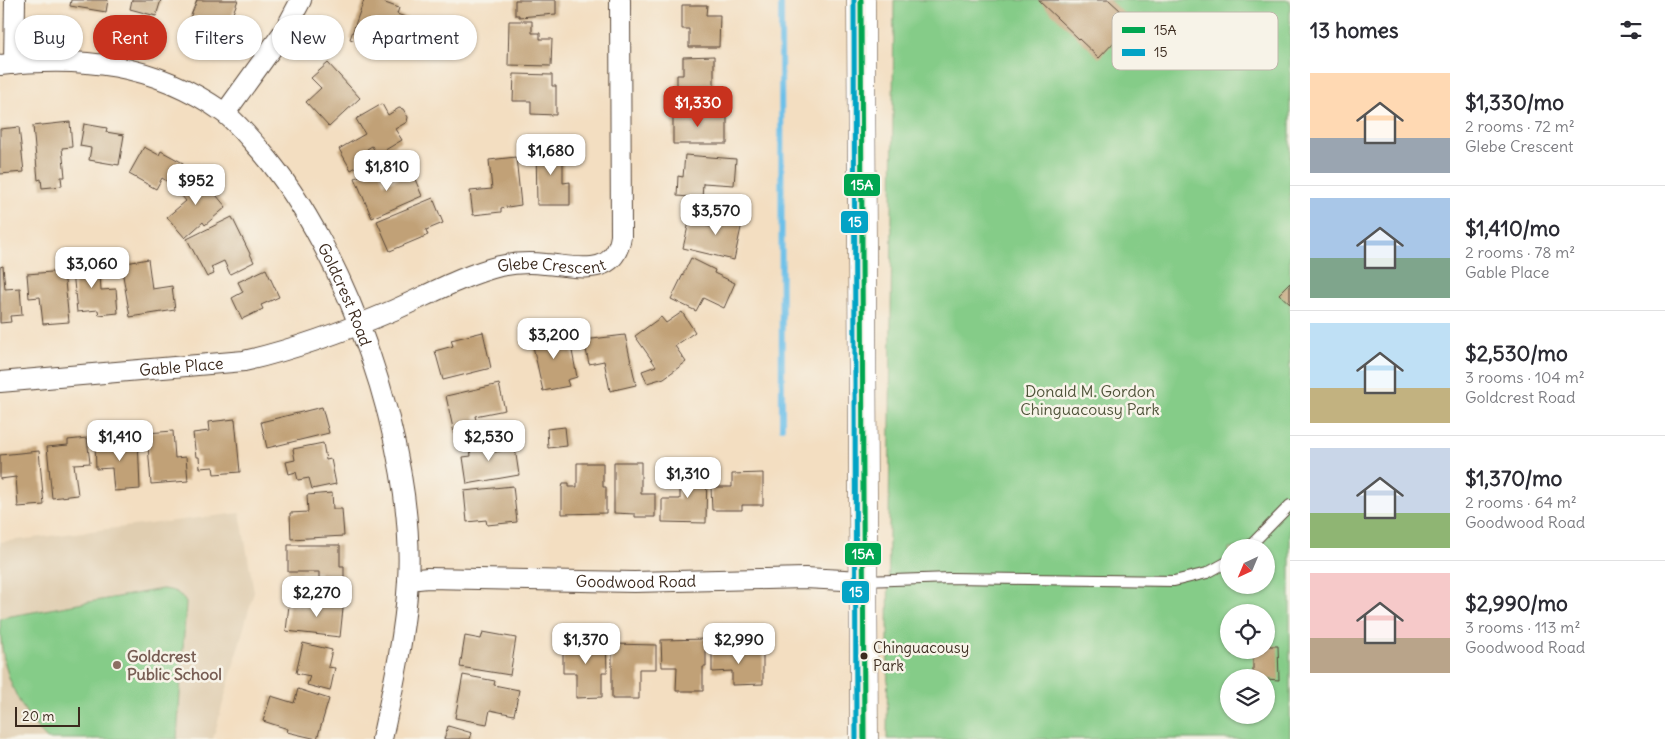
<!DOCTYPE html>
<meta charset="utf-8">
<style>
:root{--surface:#fff;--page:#f7f7f7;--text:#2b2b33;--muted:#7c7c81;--line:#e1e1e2;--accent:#c8321e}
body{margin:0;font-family:Delius,sans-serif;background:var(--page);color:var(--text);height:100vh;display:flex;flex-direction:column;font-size:19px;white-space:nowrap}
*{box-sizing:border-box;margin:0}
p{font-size:16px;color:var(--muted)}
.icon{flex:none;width:28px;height:28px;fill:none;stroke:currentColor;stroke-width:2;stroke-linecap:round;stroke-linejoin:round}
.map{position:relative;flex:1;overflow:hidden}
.side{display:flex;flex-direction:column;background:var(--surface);width:375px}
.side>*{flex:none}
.hud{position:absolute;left:15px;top:15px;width:475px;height:45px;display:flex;gap:10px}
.needle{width:32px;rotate:224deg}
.fabs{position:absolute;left:1220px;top:539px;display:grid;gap:10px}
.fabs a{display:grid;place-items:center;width:55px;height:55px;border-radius:50%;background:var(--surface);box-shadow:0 1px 4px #0004;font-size:25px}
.scale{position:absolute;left:15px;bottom:12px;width:65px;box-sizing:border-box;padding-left:5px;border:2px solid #3b2a1e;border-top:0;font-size:14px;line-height:18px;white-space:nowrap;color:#3b2a1e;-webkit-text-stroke:4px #f7f3e8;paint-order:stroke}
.price{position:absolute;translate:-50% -42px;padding:0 11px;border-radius:10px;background:#fff;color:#222;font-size:16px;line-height:32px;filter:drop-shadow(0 1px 2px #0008)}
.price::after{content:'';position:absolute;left:50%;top:30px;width:15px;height:11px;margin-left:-8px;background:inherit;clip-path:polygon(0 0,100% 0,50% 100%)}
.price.active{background:var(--accent);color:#fff}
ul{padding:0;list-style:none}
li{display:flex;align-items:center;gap:15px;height:125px;padding:0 20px}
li+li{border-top:1px solid var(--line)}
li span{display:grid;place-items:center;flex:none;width:140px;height:100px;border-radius:0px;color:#555}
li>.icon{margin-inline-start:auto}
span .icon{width:60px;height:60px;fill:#fffc;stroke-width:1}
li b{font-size:21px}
h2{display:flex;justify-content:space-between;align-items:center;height:60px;padding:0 20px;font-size:21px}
.chip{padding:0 18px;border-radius:22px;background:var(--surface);box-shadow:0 1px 4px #0004;font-size:18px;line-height:45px}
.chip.active{background:var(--accent);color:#fff}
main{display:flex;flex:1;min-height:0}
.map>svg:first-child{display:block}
.built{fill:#e0ceb1}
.green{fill:#85cc88;stroke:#607b53;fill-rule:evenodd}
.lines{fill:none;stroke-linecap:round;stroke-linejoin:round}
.stream{stroke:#6cc0e9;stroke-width:6}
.building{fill:#c1a177}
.service-casing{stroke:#574536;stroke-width:12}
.minor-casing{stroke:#574536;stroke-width:22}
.secondary-casing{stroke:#574536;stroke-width:29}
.service{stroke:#fff;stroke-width:10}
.minor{stroke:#fff;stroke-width:20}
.secondary{stroke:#fff;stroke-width:28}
.bus-1-casing{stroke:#f7f3e8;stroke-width:9}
.bus-2-casing{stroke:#f7f3e8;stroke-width:9}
.bus-1{stroke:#00a651;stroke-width:5}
.bus-2{stroke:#03a3c5;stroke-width:5}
.bus-dot{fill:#3b2a1e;stroke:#f7f3e8;stroke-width:2}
.education-dot{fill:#8d6e63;stroke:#f7f3e8;stroke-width:2}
.labels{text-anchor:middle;stroke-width:5;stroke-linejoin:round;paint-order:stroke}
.bus-label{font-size:15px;fill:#3b2a1e;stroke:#f7f3e8;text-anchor:start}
.street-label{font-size:16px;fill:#3b2a1e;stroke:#f7f3e8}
.park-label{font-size:16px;fill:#4e5238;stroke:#f7f3e8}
.education-label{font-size:16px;font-weight:bold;fill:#785e54;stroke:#f7f3e8;text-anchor:start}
.key{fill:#f7f3e8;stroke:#bfb7ab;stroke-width:1}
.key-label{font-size:14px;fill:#3b2a1e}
.line-badge{stroke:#f7f3e8;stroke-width:2}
.badge-label{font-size:14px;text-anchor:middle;font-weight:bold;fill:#fff}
</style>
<main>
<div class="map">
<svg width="1290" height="739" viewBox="0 0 1290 739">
<rect width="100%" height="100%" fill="#f7f3e8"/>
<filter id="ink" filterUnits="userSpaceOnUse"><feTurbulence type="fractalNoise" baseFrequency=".02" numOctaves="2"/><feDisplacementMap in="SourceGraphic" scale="10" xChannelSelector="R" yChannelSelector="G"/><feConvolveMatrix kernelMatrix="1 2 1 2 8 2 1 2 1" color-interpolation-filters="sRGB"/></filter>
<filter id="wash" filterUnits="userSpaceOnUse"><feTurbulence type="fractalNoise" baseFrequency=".0096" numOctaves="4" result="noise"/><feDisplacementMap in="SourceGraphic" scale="20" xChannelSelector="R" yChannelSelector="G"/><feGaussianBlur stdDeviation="1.12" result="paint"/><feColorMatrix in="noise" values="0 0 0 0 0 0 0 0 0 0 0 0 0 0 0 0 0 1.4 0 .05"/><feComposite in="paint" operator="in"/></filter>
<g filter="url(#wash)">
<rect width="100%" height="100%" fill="#f3dec1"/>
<path class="built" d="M240 513 254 591 213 739H0V542Z"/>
<g class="green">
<path d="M894 0H1290V739H887ZM1229 548H1266V585H1229ZM1229 612H1266V650H1229ZM1229 678H1266V715H1229Z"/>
<path d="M162 589C174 590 180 592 186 603L177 739H47C14 704 0 666 0 618Z"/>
</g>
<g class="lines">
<path class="stream" d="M781 0 782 427"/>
</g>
<g id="blocks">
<g class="building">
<path d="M71 0H108L106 12 70 6Z"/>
<path d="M132 0H161L156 16 130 9Z"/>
<path d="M197 0H238L228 26 222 24 215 39 186 28Z"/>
<path d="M364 0H377L399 8 397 14 421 23 410 53 386 44 384 51 350 39Z"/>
<path d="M515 0H556V14L519 17V15H515Z"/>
<path d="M1038 0H1109L1133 22 1099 58Z"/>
<path d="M682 5H707L706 15H720L719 47H689V29H682Z"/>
<path d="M509 21H532V33H540V39H552L551 66 508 65Z"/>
<path d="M714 56V87H701V98H677V75H683V57Z"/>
<path d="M328 63 360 98 329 127 306 102 321 88 311 78Z"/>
<path d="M514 74 552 75V86H556V115L531 114V101H513Z"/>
<path d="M382 104 388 115 399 108 403 109 408 117 407 122 395 129 402 140 377 155 372 146 367 149 372 158 351 170 339 149 365 134 356 119Z"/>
<path d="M673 107H697V117H727V144H673Z"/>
<path d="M70 122 72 147 62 148 65 177H61L62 186 42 188 41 179 38 180 33 126Z"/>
<path d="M84 124 107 128 106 132 124 135 119 165 89 160 91 148 80 146Z"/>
<path d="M19 127 24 172 0 174V129Z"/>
<path d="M536 144H563V183L570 182V205H537Z"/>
<path d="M144 147 159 155 161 151 183 163 171 184 162 178 156 189 129 174Z"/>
<path d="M685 155 736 159 734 185 703 183 702 198 677 196 678 176 683 177Z"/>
<path d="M516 157 521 205 501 208V212L473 215 470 191 492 189 489 160Z"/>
<path d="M378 168 384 184 412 172 422 196 372 218 355 178Z"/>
<path d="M198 173 226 207 205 225 203 222 185 238 167 217 186 201 177 190Z"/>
<path d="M433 198 443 223 426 230 428 235 390 251 377 221Z"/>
<path d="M720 208 744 214 734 260 683 248 689 222 716 228Z"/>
<path d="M232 217 254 262 230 274 224 261 211 267 214 274 207 277 187 239Z"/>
<path d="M691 258 715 270 714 273 735 283 724 308 703 298 696 311 671 299Z"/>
<path d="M99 259 101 290 116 289 118 313 99 315 98 310 77 312 72 261Z"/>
<path d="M148 259 152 289 172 286 175 310 130 317 121 264Z"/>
<path d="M3 266 5 289 20 288 22 315 10 316 11 322 0 323V267Z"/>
<path d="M266 269 279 297 261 305 263 309 242 319 232 298 243 292 238 282Z"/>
<path d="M64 271 69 322 43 324 40 297 29 298 27 274Z"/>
<path d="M1290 283V304L1279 294Z"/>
<path d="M682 312 695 332 675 346 686 362 664 378 647 383 642 371 656 366 635 336 661 317 666 323Z"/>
<path d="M568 330 577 377 567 380 569 386 543 391 531 337Z"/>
<path d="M483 332 491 368 443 380 435 351 453 346 451 340Z"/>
<path d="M625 335 636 385 610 391 604 361 589 364 584 340Z"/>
<path d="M499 384 505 410 475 416 478 428 454 433 446 396Z"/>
<path d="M322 407 329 433 267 448 261 422Z"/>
<path d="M235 419 240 472 214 474 213 467 200 468 199 457H196L193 433 209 431 208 422Z"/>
<path d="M565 427 567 446 548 448 547 429Z"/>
<path d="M173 431 175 458 186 457 188 481 151 484 147 433Z"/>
<path d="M492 436 495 452 515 448 519 475 467 484 463 457 471 456 469 439Z"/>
<path d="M87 438 90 463 74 464 78 495 52 498 47 447 68 445V440Z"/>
<path d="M138 439 140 489 114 491 112 468 96 469 95 442Z"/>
<path d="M323 443 326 460 331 459 336 484 312 489 309 478 298 480 296 472 289 474 286 462 295 460 293 449Z"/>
<path d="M39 451 44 505 18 507 16 477 0 479V455Z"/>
<path d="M614 462H641V494H655V517H635V514L614 513Z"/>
<path d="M577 463H603V487H606V513L562 514V488L563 483H569V487H577Z"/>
<path d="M680 468H707L706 523 662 522V499H680Z"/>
<path d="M763 473V505H742V510H712L711 487H732V474Z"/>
<path d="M513 486 517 522 487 525 486 520 467 522 464 491Z"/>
<path d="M332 493 333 509H342L344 536 291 539 290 513 308 512 307 495Z"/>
<path d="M288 545H340V566H344V587H319V572H288Z"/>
<path d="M320 596 344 599 340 637 286 631 289 605 318 608Z"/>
<path d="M483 632 516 638 510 675 460 667 465 636 481 639Z"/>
<path d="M706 639V667H703V691H676L677 667H662L661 640Z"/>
<path d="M563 640H606L607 672H602V697L576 698V673H563Z"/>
<path d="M303 643 332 650 328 667 335 668 330 691 307 685 310 676 296 673Z"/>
<path d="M612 644 656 645V669H639V699H612Z"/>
<path d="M1266 646H1278L1279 680 1253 678V650H1266Z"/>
<path d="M712 647H744L745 654H763V684L732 685V671L712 672Z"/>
<path d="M463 675 495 681 494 685 519 690 514 715 490 710 487 724 455 718Z"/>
<path d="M298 689 329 699 317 739 287 732 288 729 263 721 271 696 294 703Z"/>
<path d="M448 726 472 733 470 739H444Z"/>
</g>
</g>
</g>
<g filter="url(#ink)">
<use href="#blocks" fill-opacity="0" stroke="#574536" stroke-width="1"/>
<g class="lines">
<defs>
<g id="service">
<path d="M1248 548 1290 505"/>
<path d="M864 581 951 578 1174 581 1207 573 1229 561"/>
</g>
<g id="minor">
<path d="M14 64 15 0"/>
<path id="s1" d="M0 65C81 56 154 63 223 112 237 122 249 138 261 151 347 251 416 449 408 581 405 634 393 688 382 739"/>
<path d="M225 113 285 30 301 0"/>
<path id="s2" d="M0 382 244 361C296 349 345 331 394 310 428 295 464 275 500 266 515 263 530 262 545 264 576 266 615 279 621 236L620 0"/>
<path id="s3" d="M408 580 428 578 634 582 805 578 863 581"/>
</g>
<path id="secondary" d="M861 0 864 739"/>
</defs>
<use href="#service" class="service-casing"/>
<use href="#minor" class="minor-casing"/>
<use href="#secondary" class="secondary-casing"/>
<use href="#service" class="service"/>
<use href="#minor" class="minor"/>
<use href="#secondary" class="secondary"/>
<defs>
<path id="bus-1" d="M861 0 864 739"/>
<path id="bus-2" d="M854 0 856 739"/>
</defs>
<use href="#bus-1" class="bus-1-casing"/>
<use href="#bus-2" class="bus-2-casing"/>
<use href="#bus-1" class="bus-1"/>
<use href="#bus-2" class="bus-2"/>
</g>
</g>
<circle class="bus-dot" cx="864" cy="656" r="4.5"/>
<circle class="education-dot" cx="117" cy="665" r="5"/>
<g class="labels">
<g class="bus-label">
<text x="873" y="653">Chinguacousy<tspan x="873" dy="18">Park</tspan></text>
</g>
<g class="street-label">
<text dy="6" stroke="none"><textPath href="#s2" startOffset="570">Glebe Crescent</textPath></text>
<text dy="6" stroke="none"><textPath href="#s1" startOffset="455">Goldcrest Road</textPath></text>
<text dy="6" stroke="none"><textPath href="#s2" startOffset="182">Gable Place</textPath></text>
<text dy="6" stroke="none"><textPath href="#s3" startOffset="228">Goodwood Road</textPath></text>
</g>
<g class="park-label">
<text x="1090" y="397">Donald M. Gordon<tspan x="1090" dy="18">Chinguacousy Park</tspan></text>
</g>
<g class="education-label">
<text x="127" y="662">Goldcrest<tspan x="127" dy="18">Public School</tspan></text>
</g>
</g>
<rect x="1112" y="12" width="166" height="58" rx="8" class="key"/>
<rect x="1122" y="27" width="23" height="6" fill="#00a651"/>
<rect x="1122" y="49" width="23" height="7" fill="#03a3c5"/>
<g class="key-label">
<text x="1154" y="35">15A</text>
<text x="1154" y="57">15</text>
</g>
<g class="line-badge">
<rect x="843" y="173" width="38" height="24" rx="5" fill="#00a651"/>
<rect x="840" y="210" width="29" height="24" rx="5" fill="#03a3c5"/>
<rect x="844" y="542" width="38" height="24" rx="5" fill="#00a651"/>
<rect x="841" y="580" width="29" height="24" rx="5" fill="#03a3c5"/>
</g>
<g class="badge-label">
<text x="862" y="190">15A</text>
<text x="855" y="227">15</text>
<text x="863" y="559">15A</text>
<text x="856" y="597">15</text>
</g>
</svg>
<div class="fabs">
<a><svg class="needle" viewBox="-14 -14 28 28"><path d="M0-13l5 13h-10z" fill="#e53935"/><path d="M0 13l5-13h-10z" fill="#7c7c81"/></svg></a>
<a><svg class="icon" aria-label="locate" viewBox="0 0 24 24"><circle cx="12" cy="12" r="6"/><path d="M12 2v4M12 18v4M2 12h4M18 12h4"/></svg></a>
<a><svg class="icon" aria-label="layers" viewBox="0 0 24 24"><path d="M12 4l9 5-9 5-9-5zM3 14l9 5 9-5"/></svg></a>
</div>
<div class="scale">20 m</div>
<b class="price active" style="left:698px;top:128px">$1,330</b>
<b class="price" style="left:551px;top:176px">$1,680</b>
<b class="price" style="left:387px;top:192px">$1,810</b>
<b class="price" style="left:196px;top:206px">$952</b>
<b class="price" style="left:716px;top:236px">$3,570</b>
<b class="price" style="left:92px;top:289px">$3,060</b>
<b class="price" style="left:554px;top:360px">$3,200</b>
<b class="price" style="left:120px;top:462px">$1,410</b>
<b class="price" style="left:489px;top:462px">$2,530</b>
<b class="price" style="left:688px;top:499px">$1,310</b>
<b class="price" style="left:317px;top:618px">$2,270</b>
<b class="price" style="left:586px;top:665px">$1,370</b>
<b class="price" style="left:739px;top:665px">$2,990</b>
<div class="hud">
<a class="chip">Buy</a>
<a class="chip active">Rent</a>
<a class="chip">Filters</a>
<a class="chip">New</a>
<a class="chip">Apartment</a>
</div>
</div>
<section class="side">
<h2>13 homes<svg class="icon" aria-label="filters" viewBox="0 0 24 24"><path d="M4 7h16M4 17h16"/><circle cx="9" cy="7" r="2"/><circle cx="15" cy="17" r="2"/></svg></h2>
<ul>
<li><span style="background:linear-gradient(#ffd9b3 65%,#9aa5b1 0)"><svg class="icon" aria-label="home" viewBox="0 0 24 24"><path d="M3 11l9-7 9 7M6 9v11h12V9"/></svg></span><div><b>$1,330/mo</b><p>2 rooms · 72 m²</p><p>Glebe Crescent</p></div></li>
<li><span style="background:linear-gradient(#a9c7e8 60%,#7fa58c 0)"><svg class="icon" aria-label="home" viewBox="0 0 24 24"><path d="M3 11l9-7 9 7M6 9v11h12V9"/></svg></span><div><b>$1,410/mo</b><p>2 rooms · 78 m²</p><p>Gable Place</p></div></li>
<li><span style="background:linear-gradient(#bfe0f5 65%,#c2b280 0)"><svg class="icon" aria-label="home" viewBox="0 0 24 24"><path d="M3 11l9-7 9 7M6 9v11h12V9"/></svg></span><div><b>$2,530/mo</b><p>3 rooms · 104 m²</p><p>Goldcrest Road</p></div></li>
<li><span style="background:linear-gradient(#c9d6e8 65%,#8fb573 0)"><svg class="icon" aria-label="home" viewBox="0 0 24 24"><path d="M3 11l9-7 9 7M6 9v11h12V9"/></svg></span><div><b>$1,370/mo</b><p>2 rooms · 64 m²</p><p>Goodwood Road</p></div></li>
<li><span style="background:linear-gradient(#f6c9c9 65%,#b9a48a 0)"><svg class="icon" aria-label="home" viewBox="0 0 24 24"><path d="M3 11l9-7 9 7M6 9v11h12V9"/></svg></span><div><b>$2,990/mo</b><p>3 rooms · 113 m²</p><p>Goodwood Road</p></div></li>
</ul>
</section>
</main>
